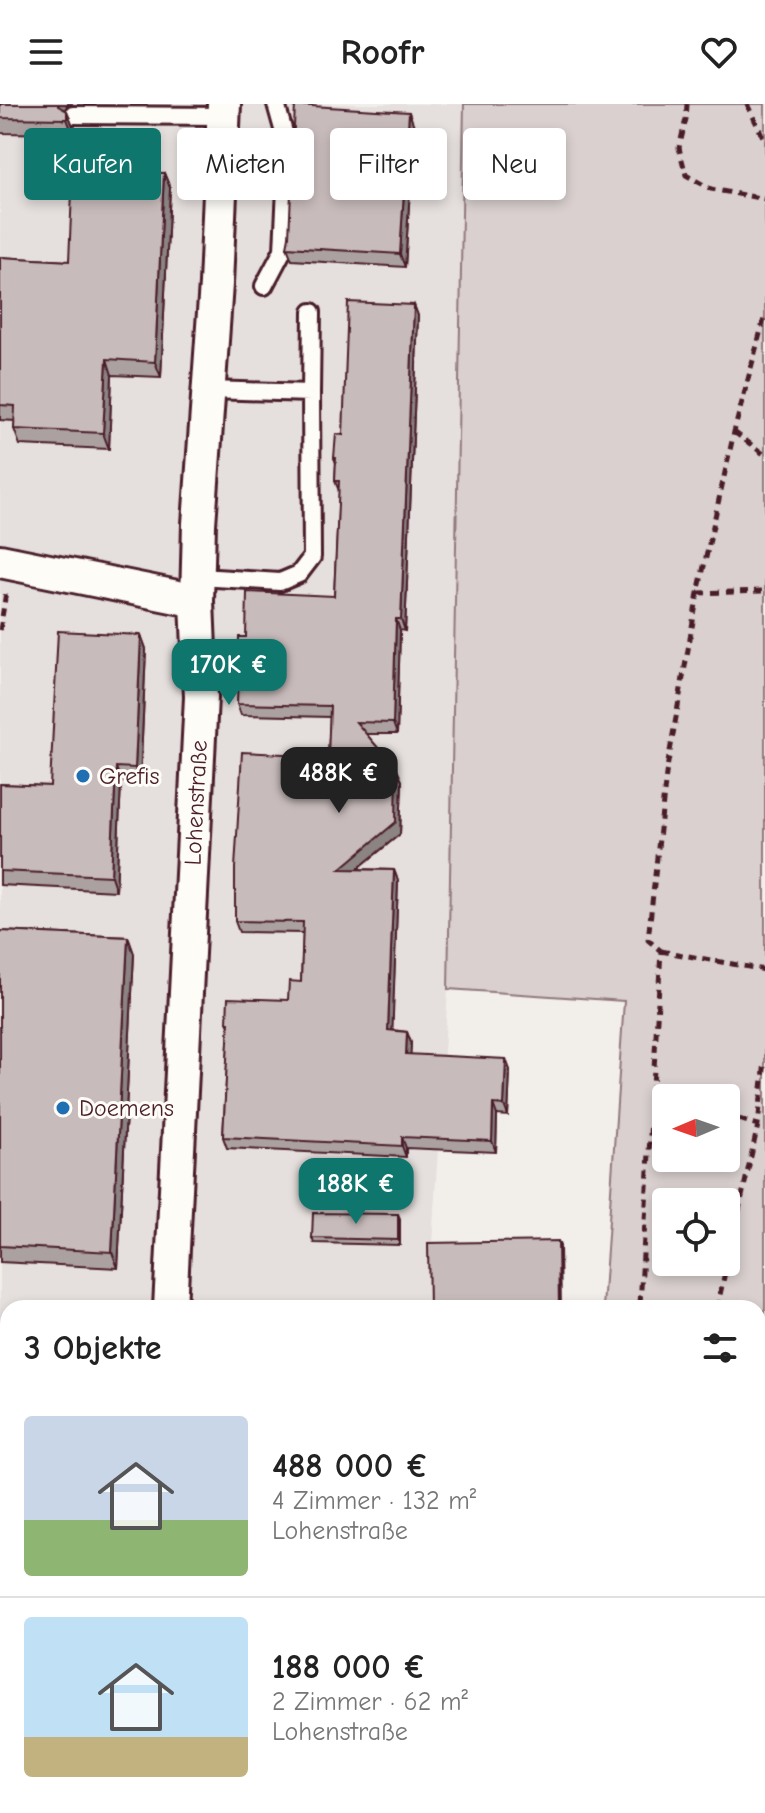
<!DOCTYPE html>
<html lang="de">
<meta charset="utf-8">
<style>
:root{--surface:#fff;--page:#f6f6f6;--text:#222;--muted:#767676;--line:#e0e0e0;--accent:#0f766e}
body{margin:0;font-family:"Comic Neue",sans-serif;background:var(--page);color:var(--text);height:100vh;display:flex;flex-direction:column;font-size:30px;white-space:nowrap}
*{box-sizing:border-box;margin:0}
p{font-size:26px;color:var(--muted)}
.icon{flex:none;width:44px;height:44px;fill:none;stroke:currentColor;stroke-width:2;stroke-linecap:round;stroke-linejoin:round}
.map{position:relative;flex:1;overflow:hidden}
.details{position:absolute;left:0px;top:1196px;width:766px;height:514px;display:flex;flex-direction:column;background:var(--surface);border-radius:24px 24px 0 0;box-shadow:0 4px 12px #0003}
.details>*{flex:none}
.hud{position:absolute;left:24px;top:24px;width:718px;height:72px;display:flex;gap:16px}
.needle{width:52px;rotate:268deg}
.fabs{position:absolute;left:652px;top:980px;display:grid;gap:16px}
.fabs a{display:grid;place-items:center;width:88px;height:88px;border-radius:8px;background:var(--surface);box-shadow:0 4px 12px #0003;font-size:40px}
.price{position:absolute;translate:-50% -68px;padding:0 18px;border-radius:16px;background:var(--accent);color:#fff;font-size:26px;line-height:52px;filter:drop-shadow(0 2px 4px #0008)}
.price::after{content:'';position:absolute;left:50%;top:48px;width:24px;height:18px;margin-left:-12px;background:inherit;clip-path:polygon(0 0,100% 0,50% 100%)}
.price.selected{background:#222;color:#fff}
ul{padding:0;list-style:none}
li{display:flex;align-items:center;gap:24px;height:200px;padding:0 24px}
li+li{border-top:2px solid var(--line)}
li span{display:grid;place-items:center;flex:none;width:224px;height:160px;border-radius:8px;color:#555}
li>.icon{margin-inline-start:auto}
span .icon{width:96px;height:96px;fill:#fffc;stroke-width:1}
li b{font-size:34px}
h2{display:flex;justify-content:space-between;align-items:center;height:96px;padding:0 24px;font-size:34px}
.chip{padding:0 28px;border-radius:8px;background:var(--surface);box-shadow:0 4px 12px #0003;font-size:28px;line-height:72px}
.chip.selected{background:var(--accent);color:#fff}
header{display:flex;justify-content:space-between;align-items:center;height:104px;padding:0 24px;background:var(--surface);font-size:36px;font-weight:800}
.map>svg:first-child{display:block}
.built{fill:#e5dfdd}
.green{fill:#d9d0cf;stroke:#92787d;stroke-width:2;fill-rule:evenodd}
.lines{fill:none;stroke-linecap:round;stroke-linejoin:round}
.stream{stroke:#8b6f75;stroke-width:9}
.river{stroke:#b7a5a6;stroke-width:54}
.lane-casing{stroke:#4a1f2b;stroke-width:22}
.street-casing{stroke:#4a1f2b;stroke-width:38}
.secondary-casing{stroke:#4a1f2b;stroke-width:50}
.path{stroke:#4a1f2b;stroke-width:5;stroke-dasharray:8 6;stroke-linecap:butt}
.lane{stroke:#fdfcf7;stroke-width:16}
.street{stroke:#fdfcf7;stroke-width:32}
.secondary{stroke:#fdfcf7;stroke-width:44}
.wall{fill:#aca1a1;stroke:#4a1f2b;stroke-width:2}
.shaded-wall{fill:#8c8383;stroke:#4a1f2b;stroke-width:2}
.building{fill:#c8bbbb;stroke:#4a1f2b;stroke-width:2}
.poi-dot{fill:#1f6fb2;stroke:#fdfcf7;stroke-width:3}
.labels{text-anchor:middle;stroke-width:6;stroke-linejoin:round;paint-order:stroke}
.poi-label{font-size:24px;fill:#4a1f2b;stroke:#fdfcf7;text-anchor:start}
.street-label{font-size:24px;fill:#4a1f2b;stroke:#fdfcf7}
</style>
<header><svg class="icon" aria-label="menu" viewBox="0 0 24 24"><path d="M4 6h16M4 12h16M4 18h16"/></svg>Roofr<svg class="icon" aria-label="heart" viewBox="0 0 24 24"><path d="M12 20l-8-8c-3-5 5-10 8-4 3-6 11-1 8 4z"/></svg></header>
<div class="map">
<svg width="765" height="1709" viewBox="0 0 765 1709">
<rect width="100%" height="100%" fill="#f2efeb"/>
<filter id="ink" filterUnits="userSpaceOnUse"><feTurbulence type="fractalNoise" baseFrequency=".0125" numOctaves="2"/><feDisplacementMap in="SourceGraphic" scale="16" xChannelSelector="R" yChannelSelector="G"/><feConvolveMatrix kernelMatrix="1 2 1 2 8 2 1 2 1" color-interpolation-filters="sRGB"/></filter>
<g filter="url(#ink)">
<path class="built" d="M0 0H464L448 885 428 1204H8V1220L0 1218Z"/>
<g class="green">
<path d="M464 0H765V1269L758 1267V1204H603L624 897 448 885ZM666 994H726V1054H666ZM666 1098H726V1158H666Z"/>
<path d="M0 1275 8 1277V1440L0 1436Z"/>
<path d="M758 1335 765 1337V1709H543L541 1702H758Z"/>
<path d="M0 1472 8 1476V1702H470L471 1709H0Z"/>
</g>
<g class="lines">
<path class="stream" d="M505 1702 507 1709"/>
<g class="river">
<path d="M0 1459 8 1463"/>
<path d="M212 1702 213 1709"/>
</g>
<defs>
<g id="lane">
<path d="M73 11 223 12"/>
<path d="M264 182 283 146 288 43 276 0"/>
<path d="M311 289 312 208"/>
<path d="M199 473 280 478 299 470 312 453 311 289 209 286"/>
</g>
<g id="street">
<path d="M0 457 197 497"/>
<path id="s1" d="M170 1204 201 593 197 497 199 420 216 180 224 0"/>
</g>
<g id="secondary">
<path d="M0 1244 8 1246"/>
<path d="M758 1313 765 1315"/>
</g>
</defs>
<use href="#lane" class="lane-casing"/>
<use href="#street" class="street-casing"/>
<use href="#secondary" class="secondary-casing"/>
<g class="path">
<path d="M687 0 686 15 679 44 686 71 711 85 765 95"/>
<path d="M747 0 765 37"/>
<path d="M734 328 765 351"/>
<path d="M698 489 765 487"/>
<path d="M0 526 6 488"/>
<path d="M661 847 765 866"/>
<path d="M652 988 670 994"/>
<path d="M726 1011 758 1021"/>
<path d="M652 1204 640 1201 661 847 648 836 666 670 698 489 734 328 765 211"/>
<path d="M717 1204 758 1021 765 957"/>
<path d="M758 1230 765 1231"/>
<path d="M758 1387 765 1388"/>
<path d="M0 1505 8 1511"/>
<path d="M129 1702 131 1709"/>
<path d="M568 1702 572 1709"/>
<path d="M343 1709 351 1702"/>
</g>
<use href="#lane" class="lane"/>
<use href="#street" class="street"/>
<use href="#secondary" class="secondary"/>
</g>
<g class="wall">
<path d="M0 0H73L67 2 65 5 67 7 73 22V30L0 29Z"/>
<path d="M414 22 405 163 292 156 287 143Z"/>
<path d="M164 69 170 84 161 273 112 271 109 345 20 341 14 325 15 317 0 316V153L69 157Z"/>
<path d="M414 201 418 212 405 527 400 526 397 630H366L397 666 402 677 400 730 357 765 394 766 398 777 392 926 407 928 411 939 410 951 510 966 508 1012 497 1011 496 1048 406 1044V1053L227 1044 223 1033 229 922 227 918 288 896 301 878 303 829 239 828 235 817 328 652 330 613 241 611 237 600 246 533 334 492 339 387 335 377 336 359 334 354 343 331Z"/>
<path d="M141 531 146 545 140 679 121 678 116 787 0 781V680L50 682Z"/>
<path d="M0 827 128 833 134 850 118 1164 0 1158Z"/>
<path d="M398 1110 400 1115V1141L314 1139 312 1134Z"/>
</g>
<g class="shaded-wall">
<path d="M58 0H66L67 2 62 10 64 17Z"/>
<path d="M67 7 73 22V30L67 15Z"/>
<path d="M409 8 414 22 405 163 400 150Z"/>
<path d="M164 69 170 84 161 273 155 258Z"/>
<path d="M414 201 418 212 405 527 401 515Z"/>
<path d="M107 255 112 271 109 345 103 329Z"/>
<path d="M396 515 400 526 397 630 393 619Z"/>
<path d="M141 531 146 545 140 679 135 664Z"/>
<path d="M116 663 121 678 116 787 111 772Z"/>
<path d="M397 666 402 677 400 730 344 776 340 765Z"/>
<path d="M394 766 398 777 392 937 388 926Z"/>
<path d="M128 833 134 850 118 1164 112 1148Z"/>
<path d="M407 928 411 939 410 962 406 950Z"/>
<path d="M506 955 510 966 508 1012 504 1001Z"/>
<path d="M493 1000 497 1011 496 1048 492 1037Z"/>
<path d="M402 1033 406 1044V1053L402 1042Z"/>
<path d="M398 1110 400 1115V1141L398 1136Z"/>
<path d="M558 1137 560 1142 561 1204H559Z"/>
</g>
<g class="building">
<path d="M0 0H58V2L67 7V15L0 14Z"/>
<path d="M295 1 409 8 400 150 287 143 289 133Z"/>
<path d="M73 65 164 69 155 258 107 255 103 329 14 325 15 302 0 301V153L69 157Z"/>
<path d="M348 198 414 201 401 515H396L393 619 356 618 397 666 396 718 340 765 394 766 388 926 407 928 406 950 506 955 504 1001 493 1000 492 1037 402 1033V1042L223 1033 229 918H227L228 894 288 896 289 877 301 878 303 818 235 817V764L242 648 328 652 330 602 237 600 239 533H246L247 488 334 492 339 377H335L336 354H334L336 330 343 331Z"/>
<path d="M58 527 141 531 135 664 116 663 111 772 0 767V680L50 682Z"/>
<path d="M0 827 128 833 112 1148 0 1142Z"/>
<path d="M313 1109 398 1110V1136L312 1134Z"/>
<path d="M558 1137 559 1204H429L428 1139Z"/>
</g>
</g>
<g class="poi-dot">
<circle cx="83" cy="672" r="8"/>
<circle cx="63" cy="1004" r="8"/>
</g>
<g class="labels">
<g class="poi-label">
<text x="99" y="680">Grefis</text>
<text x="79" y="1012">Doemens</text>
</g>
<g class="street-label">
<text dy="8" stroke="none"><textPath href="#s1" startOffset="506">Lohenstraße</textPath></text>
</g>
</g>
</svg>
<div class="fabs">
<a><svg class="needle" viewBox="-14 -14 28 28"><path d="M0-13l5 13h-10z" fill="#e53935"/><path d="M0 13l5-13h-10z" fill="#767676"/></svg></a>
<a><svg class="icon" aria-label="locate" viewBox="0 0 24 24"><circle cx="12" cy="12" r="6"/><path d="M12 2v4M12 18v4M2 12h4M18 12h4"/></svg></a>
</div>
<b class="price" style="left:229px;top:603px">170K €</b>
<b class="price selected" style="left:339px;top:711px">488K €</b>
<b class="price" style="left:356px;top:1122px">188K €</b>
<div class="hud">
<a class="chip selected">Kaufen</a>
<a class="chip">Mieten</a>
<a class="chip">Filter</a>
<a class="chip">Neu</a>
</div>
<section class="details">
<h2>3 Objekte<svg class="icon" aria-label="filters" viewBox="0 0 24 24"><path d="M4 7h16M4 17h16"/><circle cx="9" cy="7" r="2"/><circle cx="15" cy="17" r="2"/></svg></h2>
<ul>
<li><span style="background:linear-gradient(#c9d6e8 65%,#8fb573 0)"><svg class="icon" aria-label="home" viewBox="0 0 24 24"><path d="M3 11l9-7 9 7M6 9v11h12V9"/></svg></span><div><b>488 000 €</b><p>4 Zimmer · 132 m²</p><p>Lohenstraße</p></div></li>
<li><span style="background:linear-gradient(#bfe0f5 75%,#c2b280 0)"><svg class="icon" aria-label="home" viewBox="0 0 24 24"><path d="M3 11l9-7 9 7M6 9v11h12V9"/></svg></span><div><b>188 000 €</b><p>2 Zimmer · 62 m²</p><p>Lohenstraße</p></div></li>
</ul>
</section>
</div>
